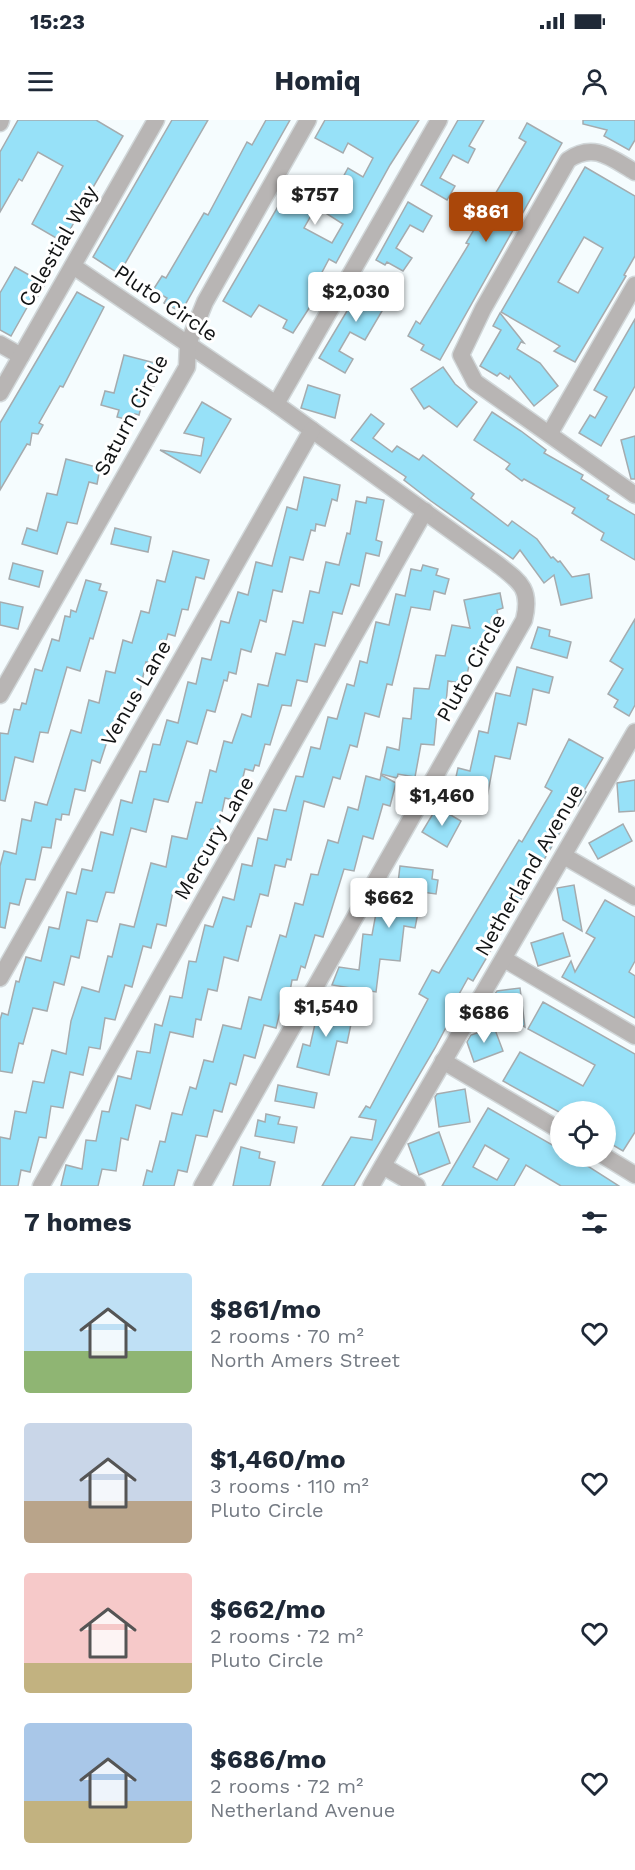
<!DOCTYPE html>
<meta charset="utf-8">
<style>
:root{--surface:#fff;--page:#f6f6f7;--text:#1f2937;--muted:#747a83;--accent:#aa470a}
body{margin:0;font-family:"Work Sans",sans-serif;background:var(--page);color:var(--text);height:100vh;display:flex;flex-direction:column;font-size:22px;white-space:nowrap}
*{box-sizing:border-box;margin:0}
p{font-size:20px;color:var(--muted)}
.icon{flex:none;width:33px;height:33px;fill:none;stroke:currentColor;stroke-width:2;stroke-linecap:round;stroke-linejoin:round}
.map{position:relative;height:1066px;overflow:hidden}
.sheet{display:flex;flex-direction:column;background:var(--surface);flex:1}
.sheet>*{flex:none}
.buttons{position:absolute;left:550px;top:981px;display:grid;gap:12px}
.buttons a{display:grid;place-items:center;width:66px;height:66px;border-radius:50%;background:var(--surface);box-shadow:0 3px 9px #0003;font-size:30px}
.price{position:absolute;translate:-50% -51px;padding:0 14px;border-radius:6px;background:#fff;color:#222;font-size:20px;line-height:39px;filter:drop-shadow(0 2px 3px #0008)}
.price::after{content:'';position:absolute;left:50%;top:36px;width:18px;height:14px;margin-left:-9px;background:inherit;clip-path:polygon(0 0,100% 0,50% 100%)}
.price.current{background:var(--accent);color:#fff}
ul{padding:0;list-style:none}
li{display:flex;align-items:center;gap:18px;height:150px;padding:0 24px}
li span{display:grid;place-items:center;flex:none;width:168px;height:120px;border-radius:6px;color:#555}
li>.icon{margin-inline-start:auto}
span .icon{width:72px;height:72px;fill:#fffc;stroke-width:1}
li b{font-size:26px}
h2{display:flex;justify-content:space-between;align-items:center;height:72px;padding:0 24px;font-size:26px}
.status{display:flex;justify-content:space-between;align-items:center;height:42px;padding:0 30px;background:var(--surface);direction:ltr}
.status svg{height:16px;fill:currentColor}
header{display:flex;justify-content:space-between;align-items:center;height:78px;padding:0 24px;background:var(--surface);font-size:27px;font-weight:700}
.map>svg:first-child{display:block}
.building{fill:#97e1f8;stroke:#a5abae;stroke-width:1.5;fill-rule:evenodd}
.lines{fill:none;stroke-linecap:round;stroke-linejoin:round}
.street-casing{stroke:#d1d7d9;stroke-width:19}
.street{stroke:#b8b5b4;stroke-width:16}
.labels{text-anchor:middle;stroke-width:6;stroke-linejoin:round;paint-order:stroke}
.street-label{font-size:21px;fill:#111314;stroke:#fff}
</style>
<div class="status"><b>15:23</b><svg viewBox="0 0 49 12"><path d="M0 12V9h3v3zM5 12V6h3v6zM10 12V3h3v9zM15 12V0h3v12zM26 1h20v11H26zM47 4h2v5h-2z"/></svg></div>
<header><svg class="icon" aria-label="menu" viewBox="0 0 24 24"><path d="M4 6h16M4 12h16M4 18h16"/></svg>Homiq<svg class="icon" aria-label="person" viewBox="0 0 24 24"><circle cx="12" cy="8" r="4"/><path d="M4 21q1-7 8-7t8 7"/></svg></header>
<div class="map">
<svg width="635" height="1066" viewBox="0 0 635 1066">
<rect width="100%" height="100%" fill="#f5fcfe"/>
<g class="building">
<path d="M18 0H96L123 16 92 69 97 72 85 93 81 90 63 122 32 104 63 46 38 32 22 61 19 59 0 92V32Z"/>
<path d="M172 0H208L119 154 93 137Z"/>
<path d="M266 0H290L181 192 164 183 167 178 153 170 162 156 166 158 204 93 208 95 247 22 252 25Z"/>
<path d="M325 0H419L390 45 336 143 329 139 319 158 326 162 293 213 283 208 287 200 259 185 251 197 223 181 291 64 304 71 301 76 317 85 304 108 332 123 343 104 324 92 348 48 363 57 373 38 348 23 343 33 315 18Z"/>
<path d="M458 0H484L469 26 475 29 468 43 453 35 440 58 455 66 447 80 421 65Z"/>
<path d="M583 0H635V20L629 30 604 16 607 10 583 4Z"/>
<path d="M527 3 562 23 440 240 421 230 424 225 408 216 416 201 420 204 469 124 466 123 526 22 519 18Z"/>
<path d="M585 47 635 76V136L624 155 626 156 575 242 554 231 560 226 501 192ZM584 117 603 128 578 173 558 162Z"/>
<path d="M408 82 432 96 423 112 410 105 396 128 412 138 403 151 387 142 385 145 376 140Z"/>
<path d="M15 147 45 164 32 186 29 184 11 216 0 210V173Z"/>
<path d="M366 159 392 174 365 220 350 212 339 231 353 239 345 253 319 238Z"/>
<path d="M77 172 104 187 63 267 60 266 39 303 43 305 38 314 32 313 30 325 27 324 0 370V303Z"/>
<path d="M500 193 524 223 521 222 517 229 540 243 558 266 534 286 510 256 509 259 500 253 497 256 480 246 501 210 493 206Z"/>
<path d="M635 199V266L601 326 579 313 590 295 595 298 607 277 594 270Z"/>
<path d="M124 235 159 244 154 266 147 265 139 295 135 294 134 301 117 297 119 290 101 285 105 271 114 273Z"/>
<path d="M443 247 455 264 477 282 457 307 429 286 424 289 411 269Z"/>
<path d="M308 265 340 275 335 298 301 288Z"/>
<path d="M202 282 231 299 200 353 160 330 201 336 204 318 184 313Z"/>
<path d="M492 292 521 311 546 330 544 333 583 355 581 359 609 376 607 379 635 395V440L601 420 604 413 572 393 575 388 524 359 522 361 506 349 510 344 474 320Z"/>
<path d="M371 294 384 304 373 318 392 332 397 326 419 340 423 335 474 374 471 378 508 406 512 401 537 419 551 438 553 437 558 442 560 441 572 457 589 454 592 478 561 485 554 455 544 463 520 430 513 439 431 381 404 360 406 357 351 320Z"/>
<path d="M635 316V359H631L621 320Z"/>
<path d="M66 339 100 348 97 364 89 362 77 404 67 402 57 434 22 424 27 408 37 411 47 373 57 375Z"/>
<path d="M304 357 340 365 337 381 332 379 325 406 316 404 315 411 311 410 303 440 290 437 282 472 273 470 266 502 260 500 251 532 241 529 236 554 229 552 227 561 224 560 215 592 207 590 197 624 187 621 168 682 154 679 146 712 131 708 114 773 106 772 97 802 87 800 79 838 71 836 64 865 54 862 47 891 33 888 23 924 19 923 12 953 0 951V900L2 893 8 895 16 861 19 862 26 837 41 841 49 807 59 809 67 772 76 774 82 749 92 751 101 712 113 715 121 680 132 683 140 651 146 652 153 624 160 625 167 600 178 603 188 562 196 564 202 538 211 540 221 501 229 503 238 472 248 475 256 442 272 446 287 387 297 390Z"/>
<path d="M367 377 384 380 376 420 382 422 379 436 366 433 359 466 351 464 342 494 333 492 325 526 315 524 307 562 297 560 291 586 282 585 270 625 265 624 259 646 255 645 253 651 245 649 237 681 225 678 218 710 211 709 204 747 192 745 185 774 173 771 166 806 157 804 151 828 143 826 132 867 125 865 115 900 105 898 100 929 89 927 83 955 70 952 63 988 51 986 46 1018 39 1017 30 1052 21 1050 18 1066H0V1017L10 1019 15 991 26 993 33 961 44 963 52 930 66 934 71 901 82 867 99 872 108 836 112 837 120 804 134 807 151 743 166 747 172 716 187 719 196 682 202 683 210 650 216 652 224 621 232 623 242 594 251 597 258 564 268 566 276 533 285 535 293 501 303 503 310 471 319 473 326 442 339 445 347 413 350 414 356 381 366 383Z"/>
<path d="M115 408 151 417 148 432 111 424Z"/>
<path d="M173 431 209 440 204 459 196 457 188 490 182 489 175 516 168 514 166 521 162 520 156 544 146 542 138 581 128 579 119 611 111 609 100 643 92 640 85 671 75 669 69 695 62 694 61 700 56 699 51 728 42 727 35 760 26 759 19 785 10 783 5 808 0 807V746L4 731 16 734 22 699 31 701 35 682 47 685 71 610 81 613 89 580 99 583 106 551 115 553 123 520 132 523 141 491 149 493 157 460 165 462Z"/>
<path d="M13 443 43 451 39 467 9 459Z"/>
<path d="M423 445 438 449 436 455 449 459 445 474 434 471 430 490 411 487 392 565 387 564 379 597 365 593 357 627 350 625 340 659 333 657 324 687 304 681 291 740 287 739 285 747 275 745 268 776 260 774 251 807 247 806 238 841 224 837 217 871 208 869 201 900 196 899 193 917 170 912 150 989 136 985 128 1020 121 1018 116 1051 102 1049 98 1066H61L66 1045 82 1049 86 1020 96 1021 102 991 109 992 118 956 131 959 137 931 150 933 155 904 162 906 170 876 182 878 189 841 196 842 205 805 213 807 223 777 234 780 242 744 252 746 258 718 267 720 274 689 286 691 296 656 303 657 311 627 320 629 328 597 337 599 347 564 354 566 360 541 367 543 376 502 389 505 396 474 405 476 411 449 421 451Z"/>
<path d="M86 460 101 464 99 470 107 472 93 519 90 518 80 551 67 547 48 613 40 612 33 642 15 637 5 681 0 680V613L8 614 14 589 20 590 22 583 26 584 35 549 42 551 52 519 59 521 65 496 70 497 71 490 76 492Z"/>
<path d="M500 473 503 488 497 490 498 496 492 497 485 530 473 527 465 564 448 561 445 595 437 594 434 625 421 624 415 657 398 654 397 658 381 654 387 627 399 630 403 598 411 599 414 568 429 569 436 535 445 536 452 505 470 508 464 480Z"/>
<path d="M0 482 23 487 18 509 0 505Z"/>
<path d="M635 499V585L629 596 614 587 618 580 608 574 623 549 610 541Z"/>
<path d="M538 507 550 510 549 516 571 522 567 538 531 528Z"/>
<path d="M517 547 553 557 549 573 533 569 526 605 518 603 510 639 495 636 487 677 453 670 458 648 470 651 479 611 488 613 496 573 510 576Z"/>
<path d="M569 619 603 638 584 671 586 672 578 686 576 685 473 861 468 858 447 896 451 898 435 928 354 1066H322L351 1017 372 1020 376 1000 359 997 366 986 370 988 428 879 419 874 432 850 439 853 519 720 522 722 552 671 545 667Z"/>
<path d="M381 655 396 663 390 686 383 684 373 719 363 716 354 751 344 749 323 817 315 815 305 848 301 846 297 860H292L289 877 284 876 276 908 264 905 255 938 244 935 236 965 230 963 222 992 214 990 207 1017 196 1015 187 1052 178 1050 174 1066H143L147 1050 152 1052 160 1021 165 1022 172 993 182 995 190 967 196 969 204 940 213 942 223 905 241 909 249 877 261 880 280 815 286 817 295 783 303 785 311 754 318 755 328 720 338 723 348 687 358 690 366 656 380 660Z"/>
<path d="M635 660V691L619 692 617 663Z"/>
<path d="M437 687 461 701 447 727 422 712Z"/>
<path d="M623 704 632 721 598 739 589 723Z"/>
<path d="M400 746 433 750 432 759 438 760 436 774 422 772 415 808 404 806 400 841 380 839 376 872 332 865 339 847 359 850 363 814 372 815 379 777 396 780Z"/>
<path d="M574 765 582 811 563 800 557 768Z"/>
<path d="M605 780 635 797V841L629 852 635 856V898L562 857 571 841 575 852 595 818 586 813Z"/>
<path d="M563 813 570 836 538 846 531 823Z"/>
<path d="M520 868 525 907 516 902 497 904 494 875 497 871Z"/>
<path d="M320 882 354 890 347 923 337 921 329 955 297 947 303 924 310 926Z"/>
<path d="M543 882 635 934V1012L623 1031 606 1021V992H559L503 961 520 932 583 966 595 945 528 909Z"/>
<path d="M494 907 503 931 474 942 467 922 471 915Z"/>
<path d="M278 965 317 973 314 988 275 981Z"/>
<path d="M465 969 470 1002 439 1007 435 977 437 974Z"/>
<path d="M488 988 561 1030V1036H572L619 1066H561L526 1045 514 1066H442ZM485 1025 509 1039 497 1060 473 1047Z"/>
<path d="M266 994 280 997 278 1004 297 1007 294 1023 255 1016 258 1000 265 1002Z"/>
<path d="M439 1012 450 1043 419 1055 408 1024Z"/>
<path d="M241 1027 260 1032 259 1038 275 1042 270 1066H233Z"/>
</g>
<g class="lines">
<defs>
<g id="street">
<path d="M0 3 1 0"/>
<path d="M635 52C611 38 594 22 568 40L483 189 461 235 475 262 635 375"/>
<path d="M73 146 276 284 496 443C519 461 532 468 524 500L202 1066"/>
<path d="M0 224 21 236"/>
<path d="M0 273 156 0"/>
<path d="M276 284 439 0"/>
<path d="M550 313 635 165"/>
<path d="M0 575 187 247 188 224 205 182 308 0"/>
<path d="M564 736 635 777"/>
<path d="M504 839 635 916"/>
<path d="M0 858 312 310"/>
<path d="M443 941 561 1011"/>
<path d="M604 1036 635 1055"/>
<path d="M383 1046 417 1066"/>
<path d="M41 1066 425 391"/>
<path d="M371 1066 635 612"/>
</g>
</defs>
<use href="#street" class="street-casing"/>
<use href="#street" class="street"/>
</g>
<g class="labels">
<g class="street-label">
<text transform="translate(58 126) rotate(-60)" y="7">Celestial Way</text>
<text transform="translate(166 183) rotate(34)" y="7">Pluto Circle</text>
<text transform="translate(131 295) rotate(-62)" y="7">Saturn Circle</text>
<text transform="translate(471 548) rotate(-61)" y="7">Pluto Circle</text>
<text transform="translate(136 573) rotate(-60)" y="7">Venus Lane</text>
<text transform="translate(214 718) rotate(-60)" y="7">Mercury Lane</text>
<text transform="translate(529 750) rotate(-60)" y="7">Netherland Avenue</text>
</g>
</g>
</svg>
<div class="buttons">
<a><svg class="icon" aria-label="locate" viewBox="0 0 24 24"><circle cx="12" cy="12" r="6"/><path d="M12 2v4M12 18v4M2 12h4M18 12h4"/></svg></a>
</div>
<b class="price" style="left:315px;top:106px">$757</b>
<b class="price current" style="left:486px;top:123px">$861</b>
<b class="price" style="left:356px;top:203px">$2,030</b>
<b class="price" style="left:442px;top:707px">$1,460</b>
<b class="price" style="left:389px;top:809px">$662</b>
<b class="price" style="left:326px;top:918px">$1,540</b>
<b class="price" style="left:484px;top:924px">$686</b>
</div>
<section class="sheet">
<h2>7 homes<svg class="icon" aria-label="filters" viewBox="0 0 24 24"><path d="M4 7h16M4 17h16"/><circle cx="9" cy="7" r="2"/><circle cx="15" cy="17" r="2"/></svg></h2>
<ul>
<li><span style="background:linear-gradient(#bfe0f5 65%,#8fb573 0)"><svg class="icon" aria-label="home" viewBox="0 0 24 24"><path d="M3 11l9-7 9 7M6 9v11h12V9"/></svg></span><div><b>$861/mo</b><p>2 rooms · 70 m²</p><p>North Amers Street</p></div><svg class="icon" aria-label="heart" viewBox="0 0 24 24"><path d="M12 20l-8-8c-3-5 5-10 8-4 3-6 11-1 8 4z"/></svg></li>
<li><span style="background:linear-gradient(#c9d6e8 65%,#b9a48a 0)"><svg class="icon" aria-label="home" viewBox="0 0 24 24"><path d="M3 11l9-7 9 7M6 9v11h12V9"/></svg></span><div><b>$1,460/mo</b><p>3 rooms · 110 m²</p><p>Pluto Circle</p></div><svg class="icon" aria-label="heart" viewBox="0 0 24 24"><path d="M12 20l-8-8c-3-5 5-10 8-4 3-6 11-1 8 4z"/></svg></li>
<li><span style="background:linear-gradient(#f6c9c9 75%,#c2b280 0)"><svg class="icon" aria-label="home" viewBox="0 0 24 24"><path d="M3 11l9-7 9 7M6 9v11h12V9"/></svg></span><div><b>$662/mo</b><p>2 rooms · 72 m²</p><p>Pluto Circle</p></div><svg class="icon" aria-label="heart" viewBox="0 0 24 24"><path d="M12 20l-8-8c-3-5 5-10 8-4 3-6 11-1 8 4z"/></svg></li>
<li><span style="background:linear-gradient(#a9c7e8 65%,#c2b280 0)"><svg class="icon" aria-label="home" viewBox="0 0 24 24"><path d="M3 11l9-7 9 7M6 9v11h12V9"/></svg></span><div><b>$686/mo</b><p>2 rooms · 72 m²</p><p>Netherland Avenue</p></div><svg class="icon" aria-label="heart" viewBox="0 0 24 24"><path d="M12 20l-8-8c-3-5 5-10 8-4 3-6 11-1 8 4z"/></svg></li>
</ul>
</section>
